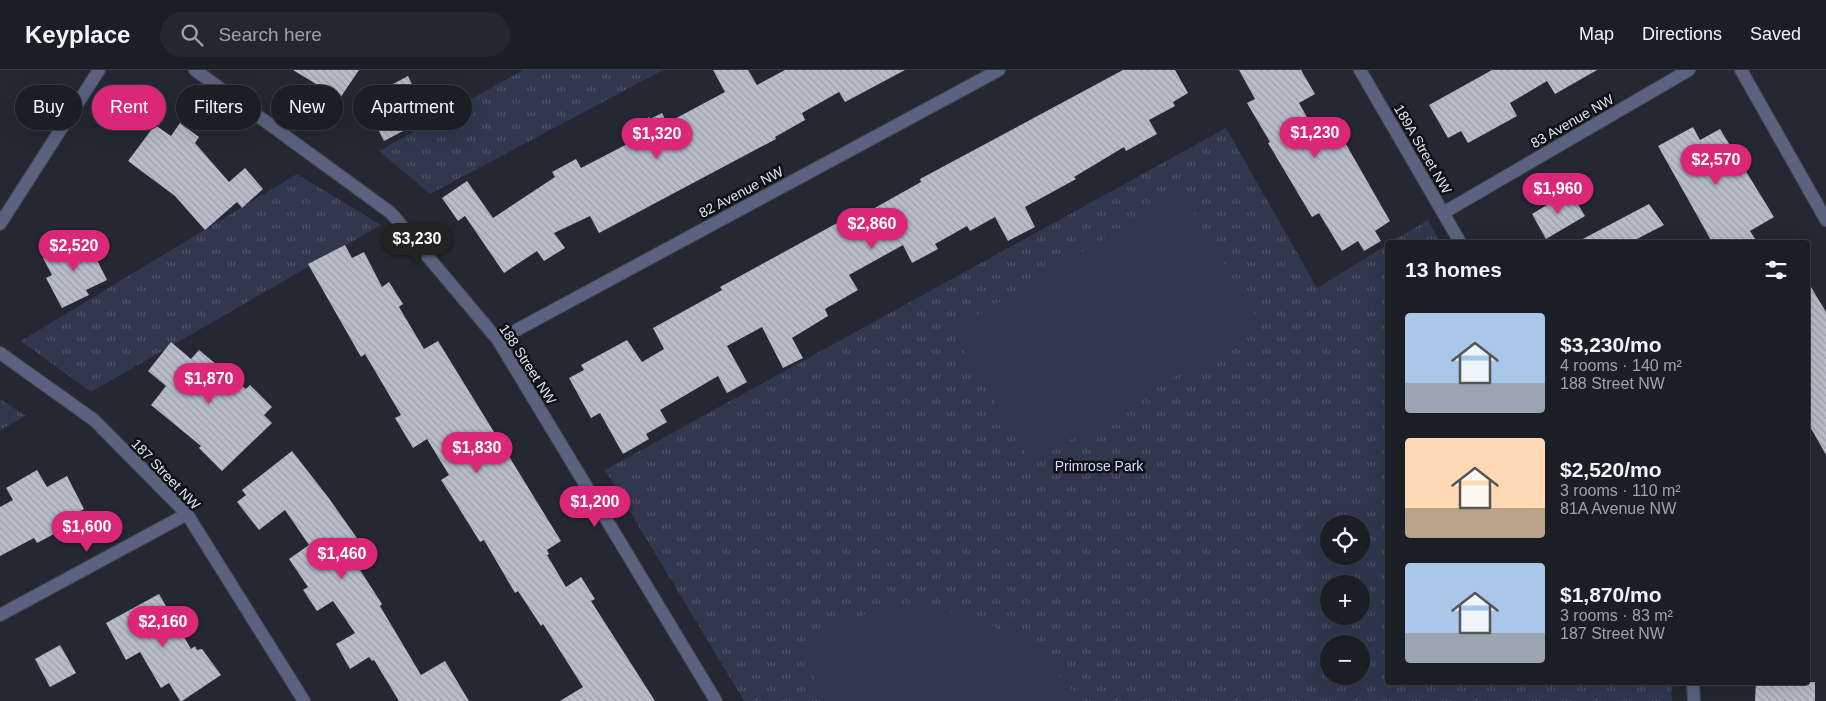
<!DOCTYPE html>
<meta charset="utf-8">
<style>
:root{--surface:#1c1e26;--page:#25272e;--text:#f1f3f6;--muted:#a0a2a7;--line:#3a3c43;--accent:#db2777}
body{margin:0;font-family:Helvetica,sans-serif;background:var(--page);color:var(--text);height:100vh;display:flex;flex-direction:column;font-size:19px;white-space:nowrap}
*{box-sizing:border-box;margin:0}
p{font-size:16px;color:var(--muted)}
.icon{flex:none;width:28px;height:28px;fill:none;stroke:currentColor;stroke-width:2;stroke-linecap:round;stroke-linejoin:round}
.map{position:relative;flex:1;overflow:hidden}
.sheet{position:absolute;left:1385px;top:170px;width:425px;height:445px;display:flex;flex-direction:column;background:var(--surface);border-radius:5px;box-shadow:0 5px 20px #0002,0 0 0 1px var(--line)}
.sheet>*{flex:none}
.guide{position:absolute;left:15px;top:15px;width:475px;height:45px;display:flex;gap:10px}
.fabs{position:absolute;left:1320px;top:445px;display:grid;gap:10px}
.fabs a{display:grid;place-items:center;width:50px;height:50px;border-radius:50%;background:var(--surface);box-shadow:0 5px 20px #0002,0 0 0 1px var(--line);font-size:25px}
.price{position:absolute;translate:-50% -42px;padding:0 11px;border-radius:18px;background:var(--accent);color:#fff;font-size:16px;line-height:32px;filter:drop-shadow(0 1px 2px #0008)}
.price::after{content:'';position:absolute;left:50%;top:30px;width:15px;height:11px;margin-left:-8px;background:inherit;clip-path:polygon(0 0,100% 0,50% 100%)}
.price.on{background:#222;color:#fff}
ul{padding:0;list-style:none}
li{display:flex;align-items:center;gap:15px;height:125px;padding:0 20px}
li span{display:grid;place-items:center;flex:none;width:140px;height:100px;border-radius:5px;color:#555}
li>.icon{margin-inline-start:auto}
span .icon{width:60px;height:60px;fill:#fffc;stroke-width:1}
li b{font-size:21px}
h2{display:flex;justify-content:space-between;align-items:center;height:60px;padding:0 20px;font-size:21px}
.chip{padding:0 18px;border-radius:22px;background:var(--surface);box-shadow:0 5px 20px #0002,0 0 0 1px var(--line);font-size:18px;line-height:45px}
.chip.on{background:var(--accent);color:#fff}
header{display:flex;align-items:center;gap:30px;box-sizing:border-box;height:70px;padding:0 25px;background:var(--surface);border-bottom:1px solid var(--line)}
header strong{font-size:24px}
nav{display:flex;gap:28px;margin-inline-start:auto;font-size:18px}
.search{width:350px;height:45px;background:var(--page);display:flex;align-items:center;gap:12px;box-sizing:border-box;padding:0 18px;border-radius:28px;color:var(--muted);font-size:19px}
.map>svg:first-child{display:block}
.grass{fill:url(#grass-tufts);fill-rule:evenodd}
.pitch{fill:#31374e}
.building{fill:url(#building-back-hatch)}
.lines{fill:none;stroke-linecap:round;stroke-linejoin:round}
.minor-casing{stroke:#434650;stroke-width:14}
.minor{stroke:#5a627f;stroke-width:12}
.labels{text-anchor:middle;stroke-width:5;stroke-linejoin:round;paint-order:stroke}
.street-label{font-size:14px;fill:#e1e3eb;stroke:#101116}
.park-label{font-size:14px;fill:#d2dbfb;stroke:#101116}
</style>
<header>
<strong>Keyplace</strong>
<div class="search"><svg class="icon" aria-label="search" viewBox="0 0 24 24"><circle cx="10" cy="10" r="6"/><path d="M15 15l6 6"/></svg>Search here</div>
<nav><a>Map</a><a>Directions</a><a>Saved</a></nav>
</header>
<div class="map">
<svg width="1826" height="631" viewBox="0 0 1826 631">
<defs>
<pattern id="grass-tufts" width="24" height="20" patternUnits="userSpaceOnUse" patternTransform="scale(1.25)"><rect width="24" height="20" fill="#31374e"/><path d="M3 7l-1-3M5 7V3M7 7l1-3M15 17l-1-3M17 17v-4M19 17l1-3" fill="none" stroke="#4f5468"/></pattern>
<pattern id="building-back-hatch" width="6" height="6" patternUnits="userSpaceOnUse" patternTransform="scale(1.25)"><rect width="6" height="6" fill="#b8bcc9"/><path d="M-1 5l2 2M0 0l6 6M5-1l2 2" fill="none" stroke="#9b9ea8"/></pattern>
</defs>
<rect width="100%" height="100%" fill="#252832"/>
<g class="grass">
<path d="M523 0H663L430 124 379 81Z"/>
<path d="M1226 58 1317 218 1387 175 1388 612 1671 613 1672 631H744L605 400ZM1329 454H1361V486H1329ZM1329 514H1361V546H1329ZM1329 574H1361V606H1329Z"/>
<path d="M297 104 381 155 91 322 21 271Z"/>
<path d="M1428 150 1440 172H1391Z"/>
<path d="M0 329 26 346 0 360Z"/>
</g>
<g class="pitch">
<path d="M1181 122 1261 255 1032 393 952 261Z"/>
<path d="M887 533 971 545 1029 575 1083 631H828L797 578Z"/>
</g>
<g class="building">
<path d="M293 0H359L336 34 313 18 316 14Z"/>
<path d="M713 0H748L757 15 785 0H905L845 32 839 22 802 43 805 50 775 67 776 69 599 163 590 146 554 163 565 178 544 191 537 181 504 203 465 146 458 151 442 128 467 111 493 148 555 107 552 102 576 89 581 98 635 70 629 59 649 47 650 49 662 43 667 53 725 22Z"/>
<path d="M1123 0H1175L1188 23 1173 32 1175 36 1149 50 1157 64 1126 81 1124 77 1074 107 1076 109 1025 137 1035 157 1008 171 995 147 970 161 967 156 935 174 938 179 912 193 903 175 849 205 858 220 825 239 828 246 792 268 803 288 783 298 762 257 727 276 747 312 727 323 718 306 660 340 667 352 646 364 649 369 623 384 600 343 591 348 569 308 584 300 581 295 627 270 642 292 664 279 653 258 722 220 720 217 861 140 864 144 921 112 920 109Z"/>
<path d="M1239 0H1301L1315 24 1299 33 1317 65 1335 55 1390 151 1375 161 1381 171 1364 181 1358 171 1342 181 1319 143 1312 147 1268 73 1270 72 1247 33 1255 29Z"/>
<path d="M1492 0H1597L1555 24 1547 11 1510 33 1517 46 1468 73 1461 61 1448 68 1429 35Z"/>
<path d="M408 6 428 48 384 71 363 30Z"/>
<path d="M180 53 199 67 195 73 229 112 245 98 263 119 242 138 237 132 205 160 175 126 128 91 155 55 171 66Z"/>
<path d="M1693 57 1700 70 1720 59 1774 147 1750 161 1757 172H1712L1658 76Z"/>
<path d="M1570 121 1585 146 1546 169 1532 144Z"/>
<path d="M1649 134 1664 155 1631 172H1577Z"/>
<path d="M85 166 107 210 86 220 89 225 62 238 46 208 52 205 43 188Z"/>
<path d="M345 175 352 188 364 182 382 217 389 212 403 234 399 237 424 279 438 271 561 471 547 480 549 484 547 485 566 517 581 507 595 529 591 531 655 631H560L583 617 543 554 541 556 518 521 515 523 484 470 480 472 452 427 441 410 449 405 427 369 413 378 395 348 401 345 365 284 361 287 308 194Z"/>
<path d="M1808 212 1826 242V385L1808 353Z"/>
<path d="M171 272 191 289 199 280 246 319 250 315 272 337 264 345 272 353 222 401 199 378 201 376 151 335 166 316 148 301Z"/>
<path d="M292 381 328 427 359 471 347 480 382 534 380 536 421 605 445 591 469 631H399L374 590 372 591 369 587 350 599 336 574 355 563 333 531 317 541 303 520 308 517 289 489 309 475 285 440 259 460 237 432 246 425 242 420Z"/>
<path d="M37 400 47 417 67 406 84 439 65 450 69 456 37 473 34 468 0 486V437L13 430 6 418Z"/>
<path d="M159 524 191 579 195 576 197 580 202 579 221 605 182 631H180L169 613 161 618 140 582 126 590 106 553Z"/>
<path d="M60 575 76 603 50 617 35 589Z"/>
<path d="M1756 612H1815V631H1755Z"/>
</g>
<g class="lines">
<defs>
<g id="minor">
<path d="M195 0 391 143 498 270 716 631"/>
<path d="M1360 0 1460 172"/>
<path d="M1741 0 1826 150"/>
<path d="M1443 143 1689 0"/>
<path d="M0 154 99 0"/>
<path d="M498 270 999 0"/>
<path d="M0 283 94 350 187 444 304 631"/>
<path d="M0 545 187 444"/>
<path d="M1693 612 1694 631"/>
</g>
</defs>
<use href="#minor" class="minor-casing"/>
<use href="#minor" class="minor"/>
</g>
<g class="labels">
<g class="street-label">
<text transform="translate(1572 51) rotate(-30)" y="5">83 Avenue NW</text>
<text transform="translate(1423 79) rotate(60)" y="5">189A Street NW</text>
<text transform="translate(741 122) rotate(-28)" y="5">82 Avenue NW</text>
<text transform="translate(528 294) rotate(57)" y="5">188 Street NW</text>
<text transform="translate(166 404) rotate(46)" y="5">187 Street NW</text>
</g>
<g class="park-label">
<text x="1099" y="401">Primrose Park</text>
</g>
</g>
</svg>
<div class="fabs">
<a><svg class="icon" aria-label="locate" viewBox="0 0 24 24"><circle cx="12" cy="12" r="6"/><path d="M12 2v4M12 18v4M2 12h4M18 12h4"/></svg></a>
<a>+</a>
<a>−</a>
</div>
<b class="price" style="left:1315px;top:89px">$1,230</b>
<b class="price" style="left:657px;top:90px">$1,320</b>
<b class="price" style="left:1716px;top:116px">$2,570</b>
<b class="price" style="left:1558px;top:145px">$1,960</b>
<b class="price" style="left:872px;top:180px">$2,860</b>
<b class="price on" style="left:417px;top:195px">$3,230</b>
<b class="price" style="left:74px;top:202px">$2,520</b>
<b class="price" style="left:209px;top:335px">$1,870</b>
<b class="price" style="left:477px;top:404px">$1,830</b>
<b class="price" style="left:595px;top:458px">$1,200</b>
<b class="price" style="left:87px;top:483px">$1,600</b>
<b class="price" style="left:342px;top:510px">$1,460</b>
<b class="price" style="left:163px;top:578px">$2,160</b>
<div class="guide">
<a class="chip">Buy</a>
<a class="chip on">Rent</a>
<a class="chip">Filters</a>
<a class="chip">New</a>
<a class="chip">Apartment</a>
</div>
<section class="sheet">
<h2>13 homes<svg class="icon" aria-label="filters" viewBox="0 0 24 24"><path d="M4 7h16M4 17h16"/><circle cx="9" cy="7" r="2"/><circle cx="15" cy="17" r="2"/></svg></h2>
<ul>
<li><span style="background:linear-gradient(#a9c7e8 70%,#9aa5b1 0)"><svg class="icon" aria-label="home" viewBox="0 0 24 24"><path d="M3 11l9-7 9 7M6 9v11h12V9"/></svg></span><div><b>$3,230/mo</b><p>4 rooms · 140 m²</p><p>188 Street NW</p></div></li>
<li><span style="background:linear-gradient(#ffd9b3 70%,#b9a48a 0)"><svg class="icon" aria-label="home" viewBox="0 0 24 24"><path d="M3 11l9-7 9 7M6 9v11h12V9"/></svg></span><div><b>$2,520/mo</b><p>3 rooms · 110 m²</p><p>81A Avenue NW</p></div></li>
<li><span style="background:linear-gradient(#a9c7e8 70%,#9aa5b1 0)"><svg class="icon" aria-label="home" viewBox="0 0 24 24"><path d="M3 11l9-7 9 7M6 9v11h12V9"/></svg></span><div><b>$1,870/mo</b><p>3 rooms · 83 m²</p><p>187 Street NW</p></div></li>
</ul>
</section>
</div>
